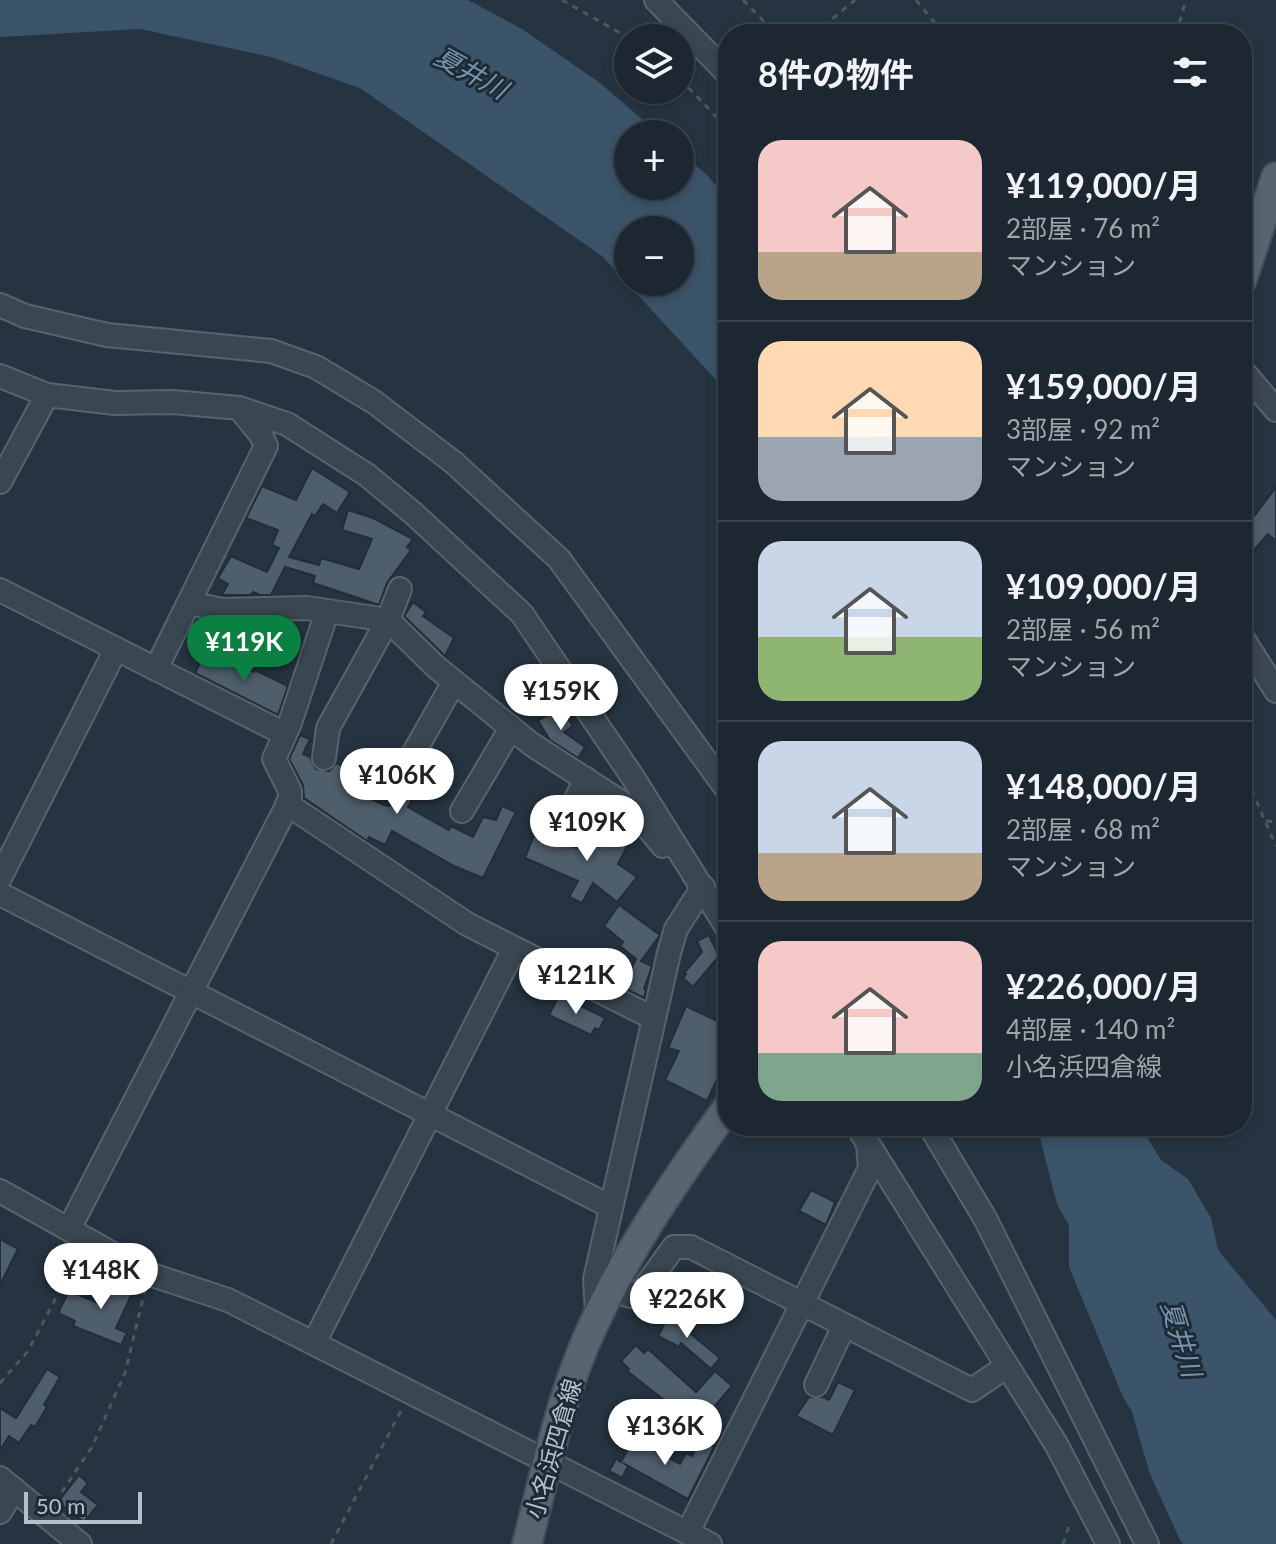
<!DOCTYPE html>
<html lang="ja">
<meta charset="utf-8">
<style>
:root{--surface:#1c2731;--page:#29333d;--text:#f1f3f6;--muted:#a0a5ab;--line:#3a444d;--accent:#0b8043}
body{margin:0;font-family:Lato,"Noto Sans JP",sans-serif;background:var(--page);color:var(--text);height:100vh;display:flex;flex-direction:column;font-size:30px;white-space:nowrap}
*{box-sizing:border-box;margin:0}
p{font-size:26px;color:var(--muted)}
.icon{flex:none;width:44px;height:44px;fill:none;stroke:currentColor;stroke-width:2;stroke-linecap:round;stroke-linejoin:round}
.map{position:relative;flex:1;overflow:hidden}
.side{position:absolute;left:718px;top:24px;width:534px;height:1112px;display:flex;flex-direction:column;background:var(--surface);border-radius:32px;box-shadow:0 4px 12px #0003,0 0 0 2px var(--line)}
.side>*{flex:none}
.controls{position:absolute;left:614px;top:24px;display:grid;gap:16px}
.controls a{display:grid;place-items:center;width:80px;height:80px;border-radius:50%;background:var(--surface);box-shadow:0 4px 12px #0003,0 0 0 2px var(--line);font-size:40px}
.scale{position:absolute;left:24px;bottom:20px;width:118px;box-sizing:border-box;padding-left:8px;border:4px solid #b6c0cb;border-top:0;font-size:22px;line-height:28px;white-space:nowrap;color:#b6c0cb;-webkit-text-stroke:6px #1e2b36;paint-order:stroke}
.price{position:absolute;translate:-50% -68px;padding:0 18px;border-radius:28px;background:#fff;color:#222;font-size:26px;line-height:52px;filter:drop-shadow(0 2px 4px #0008)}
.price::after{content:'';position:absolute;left:50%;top:48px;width:24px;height:18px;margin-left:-12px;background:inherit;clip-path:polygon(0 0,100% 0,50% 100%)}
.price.current{background:var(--accent);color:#fff}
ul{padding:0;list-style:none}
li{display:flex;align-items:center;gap:24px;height:200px;padding:0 40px}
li+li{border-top:2px solid var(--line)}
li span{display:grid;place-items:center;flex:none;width:224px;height:160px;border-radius:24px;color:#555}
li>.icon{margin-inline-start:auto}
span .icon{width:96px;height:96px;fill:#fffc;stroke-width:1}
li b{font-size:34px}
h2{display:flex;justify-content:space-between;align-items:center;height:96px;padding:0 40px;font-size:34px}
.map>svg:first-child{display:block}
.water{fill:#3b5469;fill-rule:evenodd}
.building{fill:#4f5e6b;stroke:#212d38;stroke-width:2}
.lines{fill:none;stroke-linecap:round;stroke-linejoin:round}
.minor-casing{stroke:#58636e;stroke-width:26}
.major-casing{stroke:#434f59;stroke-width:32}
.path{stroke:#465d5d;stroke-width:3;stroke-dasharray:6 6;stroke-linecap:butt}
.minor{stroke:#3a4650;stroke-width:22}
.major{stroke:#586570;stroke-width:28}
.labels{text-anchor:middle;stroke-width:6;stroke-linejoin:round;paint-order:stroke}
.street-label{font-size:24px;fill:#b6c0cb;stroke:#1e2b36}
.water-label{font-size:26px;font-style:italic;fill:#7795ad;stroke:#1e2b36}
</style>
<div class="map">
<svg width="1276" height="1544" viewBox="0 0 1276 1544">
<rect width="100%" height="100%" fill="#263441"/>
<g class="water">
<path d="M0 0H468L522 29 600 83 659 134H628V186H680V152L708 176 728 201V393L602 256 360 88 271 57 140 29 0 37ZM628 230H680V282H628Z"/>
<path d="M1037 1126H1140L1161 1160 1188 1179 1211 1218 1218 1250 1276 1320V1544H1183L1179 1538 1150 1474 1132 1412 1123 1397 1069 1267V1226L1057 1204Z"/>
</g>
<g class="building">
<path d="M312 468 350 492 337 513 323 504 315 516 312 514 289 557 319 565 321 558 359 569 372 539 342 530 348 510 373 518 413 539 407 547 411 550 387 583 379 605 313 583 315 576 285 567 271 595H260L253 592 251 595H222L228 584 218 578 231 556 267 572 279 548 272 545 278 530 246 518 262 486 296 500Z"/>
<path d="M1276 487V541L1268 534 1242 564V532Z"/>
<path d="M413 602 426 612 423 616 454 638 445 656 404 616Z"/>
<path d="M204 654 221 661 222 658 254 672 255 670 288 686 278 715 195 673Z"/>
<path d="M560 706 573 726 564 732 585 747 578 758 550 740 538 721Z"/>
<path d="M300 735 310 739 303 754 310 757 316 769 329 771 336 763 343 766 342 770 365 778 359 793 384 805 390 806 398 791 409 788 416 792 408 807 449 830 451 826 473 837 483 817 496 820 502 806 516 812 483 878 454 866 392 831 385 845 369 837 367 841 304 798 303 785 289 759Z"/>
<path d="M617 829 632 837 618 864 637 877 617 902 593 883 582 903 569 897 578 881 525 858 534 835 554 844 555 842H564L576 848 584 831 602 840 604 836 612 840Z"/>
<path d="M619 905 660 935 641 961 652 966 644 989 646 990 644 998 622 987 636 959 620 946 623 942 604 926Z"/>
<path d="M709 935 719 956 693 987 683 978 686 974 684 973 702 952 697 941Z"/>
<path d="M559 995 605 1018 599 1030 595 1028 591 1035 549 1015Z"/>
<path d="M728 999V1056L707 1101 665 1080 679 1051 668 1048 686 1006 717 1021Z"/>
<path d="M811 1190 835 1202 826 1225 799 1211Z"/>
<path d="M0 1239 18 1249 0 1285Z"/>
<path d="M118 1273 137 1283 116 1328 127 1333 121 1345 73 1326 75 1321 58 1313 69 1291 103 1305Z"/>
<path d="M669 1315 694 1328 691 1334 720 1358 711 1369 681 1343 679 1347 658 1336Z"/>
<path d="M636 1345 644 1353 648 1349 696 1392 715 1371 732 1386 701 1422 684 1405 678 1411 627 1371 629 1369 621 1361Z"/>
<path d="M47 1369 60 1377 44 1405 47 1407 35 1427 31 1425 19 1443 9 1436 0 1450V1408L16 1418Z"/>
<path d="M838 1382 855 1390 833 1435 796 1416 809 1397H823L829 1400Z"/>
<path d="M633 1439 680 1464 686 1453 692 1456 700 1440 714 1447 688 1499 623 1463 628 1466 622 1478 609 1471 616 1459 621 1462Z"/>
<path d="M79 1475 88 1483 81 1492 98 1505 84 1522 58 1502Z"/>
</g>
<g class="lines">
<defs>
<g id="minor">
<path d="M656 0 728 74"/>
<path d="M0 305 25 316 107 335 271 351 316 367 374 402 453 462 559 559 728 791"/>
<path d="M1242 370 1276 410"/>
<path d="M0 376 47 395 115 403 173 402 239 408 287 424 367 475 414 514 522 614 632 776 728 929"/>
<path d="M0 482 47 395"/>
<path d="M0 590 156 669 266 446 261 435 239 408"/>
<path d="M189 603 222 610 307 608 388 620 436 667 531 744 624 804 636 814 663 846"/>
<path d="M1242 637 1276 691"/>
<path d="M156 669 285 734"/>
<path d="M324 758 328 728 388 620 400 589"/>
<path d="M400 777 454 682"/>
<path d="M287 804 467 924 653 1018"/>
<path d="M462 811 511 728"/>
<path d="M561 829 586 779"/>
<path d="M0 878 116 649"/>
<path d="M0 894 611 1207"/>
<path d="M857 1126 1056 1444 1108 1544"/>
<path d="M930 1126 986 1220 1147 1544"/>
<path d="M0 1191 149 1274 228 1300 710 1544"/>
<path d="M69 1229 290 800V791L274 759 290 723 327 612"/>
<path d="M610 1289 630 1296 642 1291 674 1247H691L972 1390 1007 1366"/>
<path d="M597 1312 595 1279 669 953 676 929 703 887"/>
<path d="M314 1343 514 949"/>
<path d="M816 1385 844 1326"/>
<path d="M0 1478 80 1544"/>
<path d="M0 1512 14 1489"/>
<path d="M688 1532 870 1168 868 1145"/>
</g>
<g id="major">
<path d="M1242 280 1276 177"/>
<path d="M527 1544C544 1478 558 1409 584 1346 621 1259 673 1183 728 1107"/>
</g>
</defs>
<use href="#minor" class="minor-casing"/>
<use href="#major" class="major-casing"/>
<g class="path">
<path d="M562 0 629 38"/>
<path d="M743 0 776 34"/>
<path d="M916 0 944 34"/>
<path d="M814 34 855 0"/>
<path d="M1176 34 1186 0"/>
<path d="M680 79 728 129"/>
<path d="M1242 768 1276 846"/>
<path d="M1266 821 1276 822"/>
<path d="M0 1383 28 1351 79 1254"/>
<path d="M55 1502 92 1447 125 1373 145 1290"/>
<path d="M331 1544 402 1409"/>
<path d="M1063 1544 1070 1523"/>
</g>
<use href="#minor" class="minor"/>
<use href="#major" class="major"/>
</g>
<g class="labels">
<g class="street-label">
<text transform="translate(554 1449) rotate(-74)" y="8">小名浜四倉線</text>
</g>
<g class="water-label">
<text transform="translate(471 73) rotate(29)" y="9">夏井川</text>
<text transform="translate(1181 1339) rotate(73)" y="9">夏井川</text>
</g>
</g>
</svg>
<div class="controls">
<a><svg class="icon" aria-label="layers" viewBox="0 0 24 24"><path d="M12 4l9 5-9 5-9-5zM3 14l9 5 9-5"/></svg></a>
<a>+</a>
<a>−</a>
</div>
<div class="scale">50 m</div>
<b class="price current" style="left:244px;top:683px">¥119K</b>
<b class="price" style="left:561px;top:732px">¥159K</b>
<b class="price" style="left:397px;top:816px">¥106K</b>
<b class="price" style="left:587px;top:863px">¥109K</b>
<b class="price" style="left:576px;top:1016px">¥121K</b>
<b class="price" style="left:101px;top:1311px">¥148K</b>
<b class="price" style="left:687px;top:1340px">¥226K</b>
<b class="price" style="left:665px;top:1467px">¥136K</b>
<section class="side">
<h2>8件の物件<svg class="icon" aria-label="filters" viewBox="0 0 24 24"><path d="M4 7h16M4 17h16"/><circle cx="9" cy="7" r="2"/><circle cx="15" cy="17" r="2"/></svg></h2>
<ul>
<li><span style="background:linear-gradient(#f6c9c9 70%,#b9a48a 0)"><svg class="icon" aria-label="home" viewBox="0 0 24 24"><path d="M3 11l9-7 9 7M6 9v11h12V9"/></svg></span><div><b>¥119,000/月</b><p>2部屋 · 76 m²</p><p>マンション</p></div></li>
<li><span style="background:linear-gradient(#ffd9b3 60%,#9aa5b1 0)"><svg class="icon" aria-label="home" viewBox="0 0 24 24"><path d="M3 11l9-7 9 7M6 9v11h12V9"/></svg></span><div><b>¥159,000/月</b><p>3部屋 · 92 m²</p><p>マンション</p></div></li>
<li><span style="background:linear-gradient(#c9d6e8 60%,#8fb573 0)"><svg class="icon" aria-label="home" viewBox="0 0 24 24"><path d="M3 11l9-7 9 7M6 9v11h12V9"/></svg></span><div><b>¥109,000/月</b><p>2部屋 · 56 m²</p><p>マンション</p></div></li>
<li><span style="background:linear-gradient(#c9d6e8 70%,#b9a48a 0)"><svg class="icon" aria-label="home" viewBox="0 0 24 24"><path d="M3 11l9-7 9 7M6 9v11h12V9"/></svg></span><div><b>¥148,000/月</b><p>2部屋 · 68 m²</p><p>マンション</p></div></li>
<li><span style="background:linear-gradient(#f6c9c9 70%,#7fa58c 0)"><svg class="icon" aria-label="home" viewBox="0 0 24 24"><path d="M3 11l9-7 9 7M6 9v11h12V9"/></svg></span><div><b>¥226,000/月</b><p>4部屋 · 140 m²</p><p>小名浜四倉線</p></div></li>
</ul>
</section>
</div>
